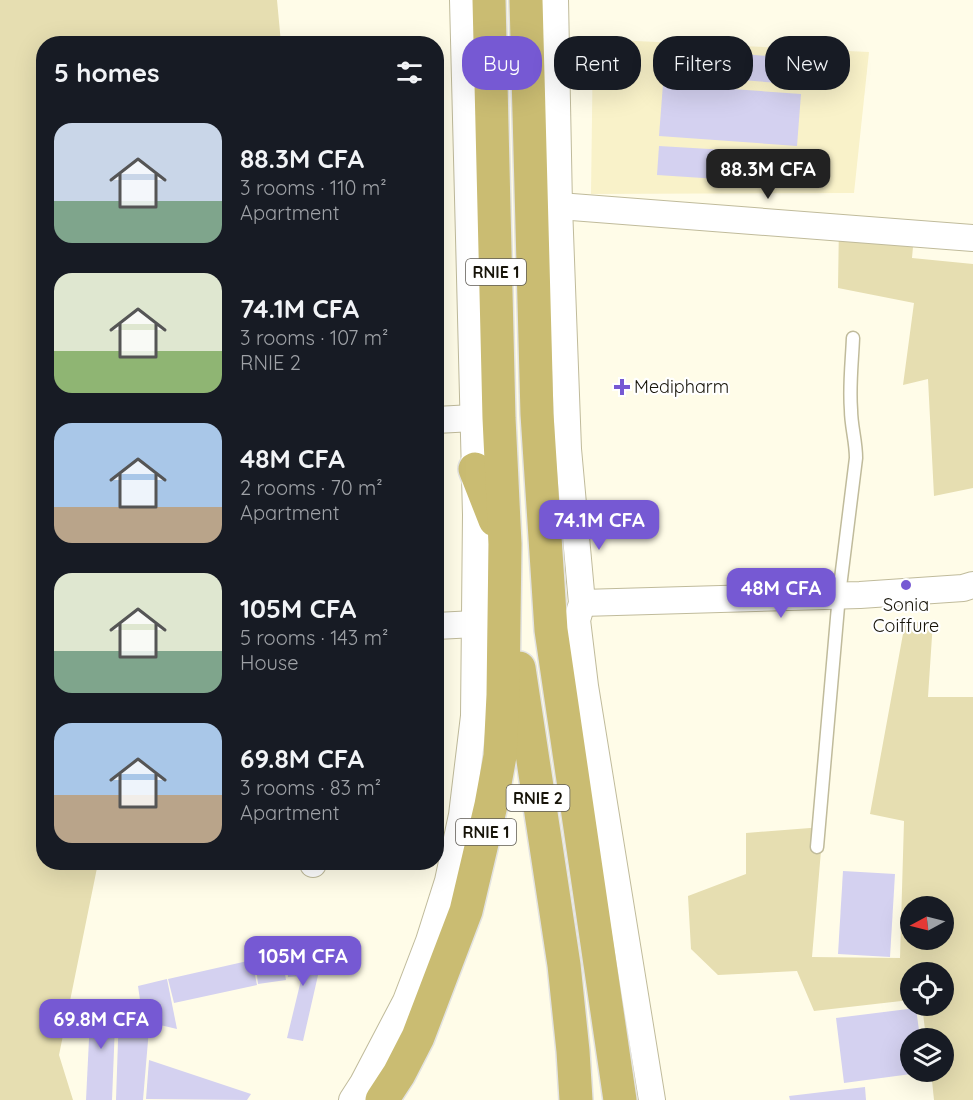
<!DOCTYPE html>
<meta charset="utf-8">
<style>
:root{--surface:#171b24;--page:#242831;--text:#f1f3f6;--muted:#9ea1a6;--accent:#7659d3}
body{margin:0;font-family:Quicksand,sans-serif;background:var(--page);color:var(--text);height:100vh;display:flex;flex-direction:column;font-size:22px;white-space:nowrap}
*{box-sizing:border-box;margin:0}
p{font-size:20px;color:var(--muted)}
.icon{flex:none;width:33px;height:33px;fill:none;stroke:currentColor;stroke-width:2;stroke-linecap:round;stroke-linejoin:round}
.map{position:relative;flex:1;overflow:hidden}
.side{position:absolute;left:36px;top:36px;width:408px;height:834px;display:flex;flex-direction:column;background:var(--surface);border-radius:24px;box-shadow:0 6px 24px #0002}
.side>*{flex:none}
.banner{position:absolute;left:462px;top:36px;width:420px;height:54px;display:flex;gap:12px}
.needle{width:39px;rotate:263deg}
.buttons{position:absolute;left:900px;top:896px;display:grid;gap:12px}
.buttons a{display:grid;place-items:center;width:54px;height:54px;border-radius:50%;background:var(--surface);box-shadow:0 6px 24px #0002;font-size:30px}
.price{position:absolute;translate:-50% -51px;padding:0 14px;border-radius:12px;background:var(--accent);color:#fff;font-size:20px;line-height:39px;filter:drop-shadow(0 2px 3px #0008)}
.price::after{content:'';position:absolute;left:50%;top:36px;width:18px;height:14px;margin-left:-9px;background:inherit;clip-path:polygon(0 0,100% 0,50% 100%)}
.price.on{background:#222;color:#fff}
ul{padding:0;list-style:none}
li{display:flex;align-items:center;gap:18px;height:150px;padding:0 18px}
li span{display:grid;place-items:center;flex:none;width:168px;height:120px;border-radius:18px;color:#555}
li>.icon{margin-inline-start:auto}
span .icon{width:72px;height:72px;fill:#fffc;stroke-width:1}
li b{font-size:26px}
h2{display:flex;justify-content:space-between;align-items:center;height:72px;padding:0 18px;font-size:26px}
.tag{padding:0 21px;border-radius:24px;background:var(--surface);box-shadow:0 6px 24px #0002;font-size:21px;line-height:54px}
.tag.on{background:var(--accent);color:#fff}
.map>svg:first-child{display:block}
.built{fill:#f9f2c9}
.green{fill:#e6deb1;fill-rule:evenodd}
.building{fill:#d4d1f0}
.lines{fill:none;stroke-linecap:round;stroke-linejoin:round}
.service-casing{stroke:#c0bb9b;stroke-width:15}
.minor-casing{stroke:#c0bb9b;stroke-width:28}
.trunk-casing{stroke:#e3e3e1;stroke-width:36}
.service{stroke:#fff;stroke-width:12}
.minor{stroke:#fff;stroke-width:26}
.trunk{stroke:#cabc72;stroke-width:33}
.poi-dot{fill:#7659d3;stroke:#fff;stroke-width:2}
.labels{text-anchor:middle;stroke-width:4.5;stroke-linejoin:round;paint-order:stroke}
.shield{fill:#fff;stroke:#5d5a53;stroke-width:1.5}
.shield-label{font-size:16px;font-weight:bold;fill:#171409}
.poi-label{font-size:18px;fill:#171409;stroke:#fff;text-anchor:start}
</style>
<div class="map">
<svg width="973" height="1100" viewBox="0 0 973 1100">
<rect width="100%" height="100%" fill="#fffce8"/>
<path class="built" d="M593 39 869 52 854 193 591 194Z"/>
<g class="green">
<path d="M0 0H277L281 43 44 44V862L98 863 59 1055 73 1100H0Z"/>
<path d="M839 223 915 224 912 258 973 264V488L934 496 928 379 903 385 914 303 838 288Z"/>
<path d="M933 621 928 697H973V1100H934L931 1071H944V1038H926L922 1005H944V972H910V1000L814 1011 797 971 718 975 691 949 688 896 746 874V833L823 827 812 957 900 958 904 821 870 814 905 623ZM910 906H944V939H910Z"/>
</g>
<g class="building">
<path d="M664 48 832 61 830 87 663 74Z"/>
<path d="M663 84 801 94 797 146 659 136Z"/>
<path d="M659 146 779 153 778 183 657 175Z"/>
<path d="M843 871 895 874 890 957 838 954Z"/>
<path d="M324 949 303 1041 287 1038 302 976 288 977 286 952Z"/>
<path d="M282 956 286 980 258 984 255 959Z"/>
<path d="M252 960 257 985 174 1003 168 979Z"/>
<path d="M167 979 177 1029 143 1021 138 986Z"/>
<path d="M91 999 116 1000 112 1100H86Z"/>
<path d="M916 1008 920 1038H910V1071H926V1072L844 1083 836 1018Z"/>
<path d="M119 1012 149 1029 143 1100H116Z"/>
<path d="M149 1060 251 1094 247 1100 146 1099Z"/>
<path d="M865 1087 866 1100H790L789 1096Z"/>
</g>
<g class="lines">
<defs>
<path id="service" d="M817 847 839 595 856 458C856 441 851 426 851 410 849 386 852 362 853 338"/>
<g id="minor">
<path d="M555 0 559 206 568 449 582 603 577 620 585 686 652 1100"/>
<path d="M559 206 973 238"/>
<path d="M436 420 473 418"/>
<path d="M582 603 860 595 963 588 973 585"/>
<path d="M436 626 475 624"/>
<path d="M313 862V864"/>
<path d="M352 1100 363 1083 406 1001 429 941 448 881 462 815 474 716 476 515 463 0"/>
</g>
<g id="trunk">
<path d="M526 0 537 414 551 630 620 1100"/>
<path d="M475 469 495 520"/>
<path d="M519 668 564 965 573 1051 576 1100"/>
<path d="M382 1100 399 1074 418 1037 466 911 491 805 500 756 503 695 505 544 499 418 489 0"/>
</g>
</defs>
<use href="#service" class="service-casing"/>
<use href="#minor" class="minor-casing"/>
<use href="#trunk" class="trunk-casing"/>
<use href="#service" class="service"/>
<use href="#minor" class="minor"/>
<use href="#trunk" class="trunk"/>
</g>
<g class="poi-dot">
<path d="M619 378h6v6h6v6h-6v6h-6v-6h-6v-6h6z"/>
<circle cx="906" cy="585" r="6"/>
</g>
<g class="labels">
<g class="shield">
<rect x="466" y="259" width="60" height="26" rx="4.5"/>
<rect x="506.5" y="785" width="63" height="26" rx="4.5"/>
<rect x="456" y="819" width="60" height="26" rx="4.5"/>
</g>
<g class="shield-label">
<text x="496" y="278">RNIE 1</text>
<text x="538" y="804">RNIE 2</text>
<text x="486" y="838">RNIE 1</text>
</g>
<g class="poi-label">
<text x="634" y="393">Medipharm</text>
<text x="906" y="611" text-anchor="middle">Sonia<tspan x="906" dy="21">Coiffure</tspan></text>
</g>
</g>
</svg>
<div class="buttons">
<a><svg class="needle" viewBox="-14 -14 28 28"><path d="M0-13l5 13h-10z" fill="#e53935"/><path d="M0 13l5-13h-10z" fill="#9ea1a6"/></svg></a>
<a><svg class="icon" aria-label="locate" viewBox="0 0 24 24"><circle cx="12" cy="12" r="6"/><path d="M12 2v4M12 18v4M2 12h4M18 12h4"/></svg></a>
<a><svg class="icon" aria-label="layers" viewBox="0 0 24 24"><path d="M12 4l9 5-9 5-9-5zM3 14l9 5 9-5"/></svg></a>
</div>
<b class="price on" style="left:768px;top:200px">88.3M CFA</b>
<b class="price" style="left:599px;top:551px">74.1M CFA</b>
<b class="price" style="left:781px;top:619px">48M CFA</b>
<b class="price" style="left:303px;top:987px">105M CFA</b>
<b class="price" style="left:101px;top:1050px">69.8M CFA</b>
<div class="banner">
<a class="tag on">Buy</a>
<a class="tag">Rent</a>
<a class="tag">Filters</a>
<a class="tag">New</a>
</div>
<section class="side">
<h2>5 homes<svg class="icon" aria-label="filters" viewBox="0 0 24 24"><path d="M4 7h16M4 17h16"/><circle cx="9" cy="7" r="2"/><circle cx="15" cy="17" r="2"/></svg></h2>
<ul>
<li><span style="background:linear-gradient(#c9d6e8 65%,#7fa58c 0)"><svg class="icon" aria-label="home" viewBox="0 0 24 24"><path d="M3 11l9-7 9 7M6 9v11h12V9"/></svg></span><div><b>88.3M CFA</b><p>3 rooms · 110 m²</p><p>Apartment</p></div></li>
<li><span style="background:linear-gradient(#dfe7d0 65%,#8fb573 0)"><svg class="icon" aria-label="home" viewBox="0 0 24 24"><path d="M3 11l9-7 9 7M6 9v11h12V9"/></svg></span><div><b>74.1M CFA</b><p>3 rooms · 107 m²</p><p>RNIE 2</p></div></li>
<li><span style="background:linear-gradient(#a9c7e8 70%,#b9a48a 0)"><svg class="icon" aria-label="home" viewBox="0 0 24 24"><path d="M3 11l9-7 9 7M6 9v11h12V9"/></svg></span><div><b>48M CFA</b><p>2 rooms · 70 m²</p><p>Apartment</p></div></li>
<li><span style="background:linear-gradient(#dfe7d0 65%,#7fa58c 0)"><svg class="icon" aria-label="home" viewBox="0 0 24 24"><path d="M3 11l9-7 9 7M6 9v11h12V9"/></svg></span><div><b>105M CFA</b><p>5 rooms · 143 m²</p><p>House</p></div></li>
<li><span style="background:linear-gradient(#a9c7e8 60%,#b9a48a 0)"><svg class="icon" aria-label="home" viewBox="0 0 24 24"><path d="M3 11l9-7 9 7M6 9v11h12V9"/></svg></span><div><b>69.8M CFA</b><p>3 rooms · 83 m²</p><p>Apartment</p></div></li>
</ul>
</section>
</div>
